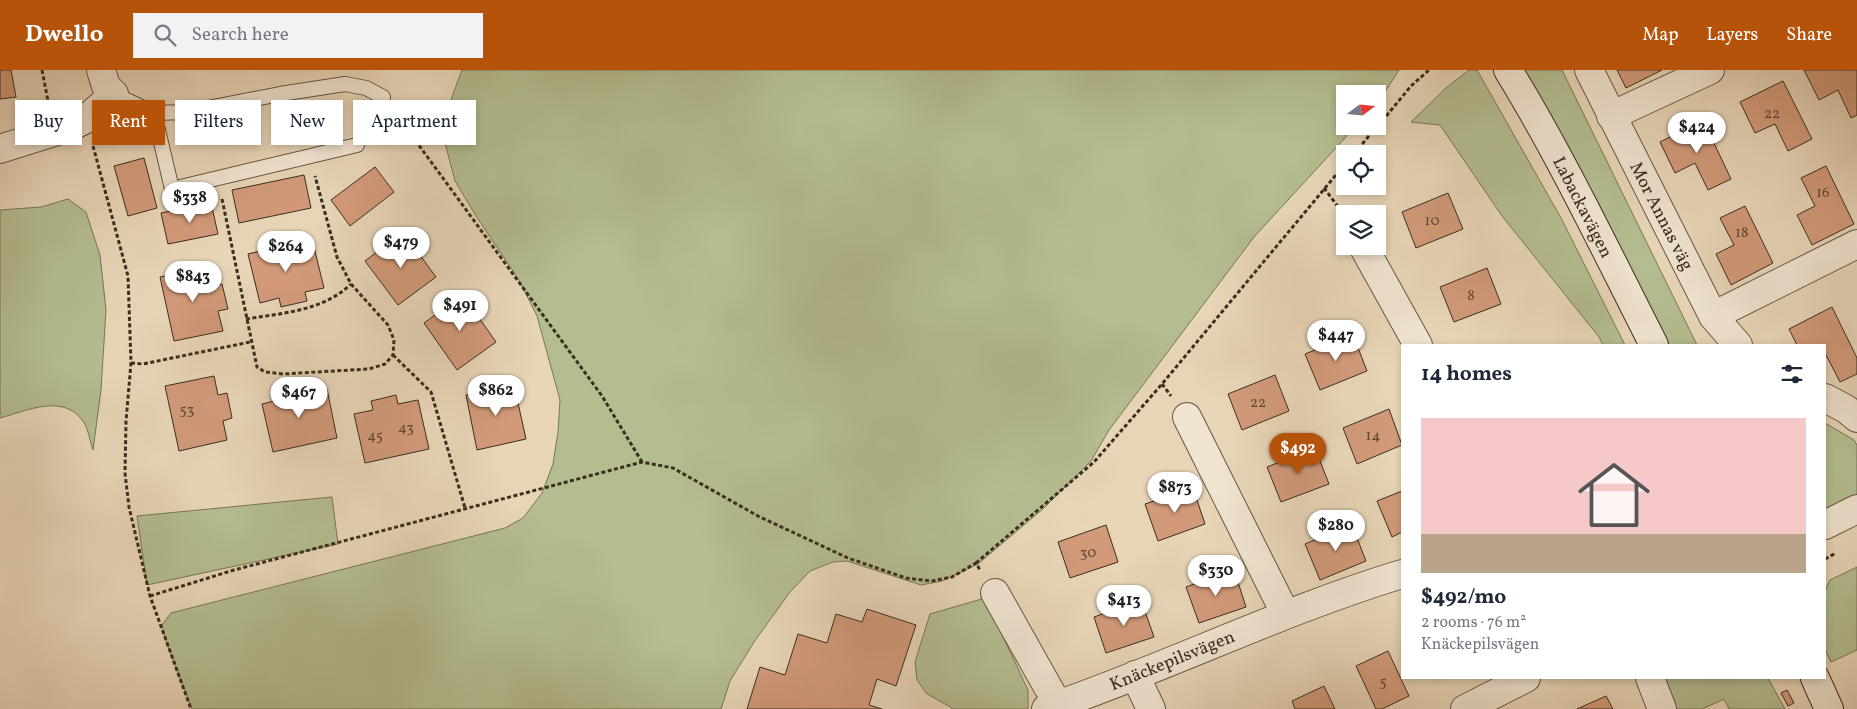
<!DOCTYPE html>
<meta charset="utf-8">
<style>
:root{--surface:#fff;--page:#f2f2f3;--text:#1f2937;--muted:#747a83;--accent:#b45309}
body{margin:0;font-family:Vollkorn,serif;background:var(--page);color:var(--text);height:100vh;display:flex;flex-direction:column;font-size:19px;white-space:nowrap}
*{box-sizing:border-box;margin:0}
p{font-size:16px;color:var(--muted)}
.icon{flex:none;width:28px;height:28px;fill:none;stroke:currentColor;stroke-width:2;stroke-linecap:round;stroke-linejoin:round}
.map{position:relative;flex:1;overflow:hidden}
.drawer{position:absolute;left:1401px;top:274px;width:425px;height:335px;display:flex;flex-direction:column;background:var(--surface);border-radius:0px;box-shadow:0 2px 8px #0003}
.drawer>*{flex:none}
.top-card{position:absolute;left:15px;top:30px;width:475px;height:45px;display:flex;gap:10px}
.needle{width:32px;rotate:74deg}
.buttons{position:absolute;left:1336px;top:15px;display:grid;gap:10px}
.buttons a{display:grid;place-items:center;width:50px;height:50px;border-radius:0px;background:var(--surface);box-shadow:0 2px 8px #0003;font-size:25px}
.price{position:absolute;translate:-50% -42px;padding:0 11px;border-radius:18px;background:#fff;color:#222;font-size:16px;line-height:32px;filter:drop-shadow(0 1px 2px #0008)}
.price::after{content:'';position:absolute;left:50%;top:30px;width:15px;height:11px;margin-left:-8px;background:inherit;clip-path:polygon(0 0,100% 0,50% 100%)}
.price.current{background:var(--accent);color:#fff}
ul{padding:0;list-style:none}
li{display:grid;align-content:center;gap:10px;height:265px;padding:0 20px}
li span{display:grid;place-items:center;height:155px;border-radius:0px;color:#555}
li>.icon{margin-inline-start:auto}
span .icon{width:90px;height:90px;fill:#fffc;stroke-width:1}
li b{font-size:21px}
h2{display:flex;justify-content:space-between;align-items:center;height:60px;padding:0 20px;font-size:21px}
.pill{padding:0 18px;border-radius:0px;background:var(--surface);box-shadow:0 2px 8px #0003;font-size:18px;line-height:45px}
.pill.current{background:var(--accent);color:#fff}
header{display:flex;align-items:center;gap:30px;box-sizing:border-box;height:70px;padding:0 25px;background:var(--accent);color:#fff}
header strong{font-size:24px}
nav{display:flex;gap:28px;margin-inline-start:auto;font-size:18px}
.search{width:350px;height:45px;background:var(--page);display:flex;align-items:center;gap:12px;box-sizing:border-box;padding:0 18px;border-radius:0px;color:var(--muted);font-size:19px}
.map>svg:first-child{display:block}
.green{fill:#b4bd90;stroke:#787658}
.building{fill:#d29a79;stroke:#3b2e1f}
.lines{fill:none;stroke-linecap:round;stroke-linejoin:round}
.lane-casing{stroke:#665845;stroke-width:16}
.street-casing{stroke:#665845;stroke-width:30}
.secondary-casing{stroke:#3b2e1f;stroke-width:30}
.path{stroke:#3b2e1f;stroke-width:3;stroke-dasharray:4 2.5;stroke-linecap:butt}
.lane{stroke:#f0e4d1;stroke-width:14}
.street{stroke:#f0e4d1;stroke-width:28}
.secondary{stroke:#f0e4d1;stroke-width:28}
.labels{text-anchor:middle;stroke-width:4;stroke-linejoin:round;paint-order:stroke}
.number-label{font-size:15px;fill:#614936}
.street-label{font-size:18px;fill:#3b2e1f;stroke:#f0e4d1}
</style>
<header>
<strong>Dwello</strong>
<div class="search"><svg class="icon" aria-label="search" viewBox="0 0 24 24"><circle cx="10" cy="10" r="6"/><path d="M15 15l6 6"/></svg>Search here</div>
<nav><a>Map</a><a>Layers</a><a>Share</a></nav>
</header>
<div class="map">
<svg width="1857" height="639" viewBox="0 0 1857 639">
<rect width="100%" height="100%" fill="#e8d5b8"/>
<filter id="stains"><feTurbulence type="fractalNoise" baseFrequency=".004" numOctaves="4"/><feColorMatrix values="0 0 0 0 .2 0 0 0 0 .09 0 0 0 0 .02 0 0 0 .5 -.17"/></filter>
<radialGradient id="worn" r=".72"><stop offset=".6" stop-color="#630" stop-opacity="0"/><stop offset="1" stop-color="#630" stop-opacity=".3"/></radialGradient>
<g class="green">
<path d="M462 0H1399L1378 33V24H1345V56H1356L1254 167 1109 360 1091 391 1044 438 978 494 942 511 921 515 847 491 833 492 810 501 790 522 754 572 730 611 721 639H192L167 574 162 555 171 543 505 458 523 448 542 423 553 394 558 362 560 330 537 246 519 210 476 146 455 111 444 69 452 27Z"/>
<path d="M1469 0H1477L1561 148 1625 275H1603L1599 267 1502 146 1440 55 1411 52 1446 18Z"/>
<path d="M1520 0H1562L1697 275H1666Z"/>
<path d="M68 129 86 142 100 185 106 240 101 320 93 380C90 371 88 358 83 351 63 323 26 341 0 348V140L41 137Z"/>
<path d="M1825 353 1854 370 1857 375V430L1825 447Z"/>
<path d="M332 427 338 474 147 515 137 446Z"/>
<path d="M1857 497V580L1831 592 1825 580V520L1830 510Z"/>
<path d="M985 528 1028 620V639H954L927 624 917 610 915 592 930 544Z"/>
<path d="M1663 608H1768L1785 639H1729L1724 629 1702 639H1673Z"/>
</g>
<g class="building">
<path d="M0 0H11L16 27 0 29Z"/>
<path d="M1617 0H1662L1626 18Z"/>
<path d="M1804 0H1857V45L1851 48 1838 20 1819 30Z"/>
<path d="M1783 11 1812 69 1788 81 1775 54 1755 63 1740 32Z"/>
<path d="M1703 50 1731 109 1708 120 1695 93 1675 103 1660 72Z"/>
<path d="M144 88 157 138 128 146 114 96Z"/>
<path d="M1826 96 1854 154 1812 175 1797 145 1815 136 1801 108Z"/>
<path d="M375 97 394 122 350 156 331 130Z"/>
<path d="M304 105 311 138 239 153 232 120Z"/>
<path d="M1448 123 1463 159 1416 178 1402 142Z"/>
<path d="M211 133 218 164 168 174 161 143Z"/>
<path d="M1745 136 1773 193 1731 215 1716 184 1734 175 1720 148Z"/>
<path d="M403 162 436 207 398 235 365 191Z"/>
<path d="M312 169 324 218 305 222 307 231 281 237 279 228 260 233 248 184Z"/>
<path d="M209 196 213 216 222 214 228 239 218 241 223 261 174 271 160 207Z"/>
<path d="M1487 198 1501 234 1454 252 1440 217Z"/>
<path d="M463 225 496 272 457 300 424 253Z"/>
<path d="M1832 237 1857 288V304L1840 312 1825 283V275H1797L1789 259Z"/>
<path d="M1353 265 1367 301 1320 320 1305 284Z"/>
<path d="M1275 305 1289 341 1242 360 1228 324Z"/>
<path d="M214 306 218 325 227 323 232 348 223 351 227 370 179 381 165 316Z"/>
<path d="M305 314 307 324 327 319 337 368 273 382 262 334 282 329 280 320Z"/>
<path d="M514 315 526 369 477 380 466 325Z"/>
<path d="M396 325 398 334 418 330 429 379 365 393 354 344 373 340 371 331Z"/>
<path d="M1389 339 1402 375 1357 394 1343 358Z"/>
<path d="M1315 378 1329 414 1281 432 1267 397Z"/>
<path d="M1193 418 1205 454 1158 471 1145 434Z"/>
<path d="M1402 421V462L1392 467 1377 431Z"/>
<path d="M1106 455 1118 492 1070 508 1058 472Z"/>
<path d="M1352 455 1366 491 1320 510 1305 474Z"/>
<path d="M1234 500 1246 537 1199 553 1186 517Z"/>
<path d="M1141 530 1154 567 1106 583 1094 547Z"/>
<path d="M867 539 916 555 896 616 877 609 869 635 882 639H747L760 597 785 605 798 564 827 573 836 544 862 552Z"/>
<path d="M1388 581 1409 626 1382 639H1376L1356 596Z"/>
<path d="M1324 616 1335 639H1295L1292 631Z"/>
<path d="M1787 620 1794 633 1788 636 1781 623Z"/>
<path d="M1606 626 1613 639H1577Z"/>
</g>
<g class="lines">
<defs>
<g id="lane">
<path d="M114 24 154 43 187 42 280 24 345 14 366 18 383 27"/>
<path d="M154 43 172 119 357 75"/>
</g>
<g id="street">
<path d="M1589 0 1713 246 1738 275"/>
<path d="M1611 46 1710 0"/>
<path d="M0 79 70 57 86 49 114 24 106 16 101 0"/>
<path d="M1363 176 1418 275"/>
<path d="M1713 246 1857 174"/>
<path d="M1825 328 1846 339 1857 348"/>
<path d="M1187 347 1285 543"/>
<path d="M1825 455 1857 439"/>
<path d="M995 523 1058 635"/>
<path d="M1135 605 1151 639"/>
<path d="M1650 608 1662 639"/>
<path d="M1046 639C1166 598 1280 541 1402 504"/>
<path d="M1465 639 1526 608"/>
</g>
<g id="secondary">
<path d="M1508 0C1562 88 1607 183 1654 275"/>
<path d="M1815 608 1829 639"/>
</g>
</defs>
<use href="#lane" class="lane-casing"/>
<use href="#street" class="street-casing"/>
<use href="#secondary" class="secondary-casing"/>
<g class="path">
<path d="M42 0 49 36"/>
<path d="M396 44 602 326 642 392"/>
<path d="M1378 56 1411 16 1429 0"/>
<path d="M93 76 128 206 131 293 126 351 125 403 129 437 150 526 191 639"/>
<path d="M1354 84 1377 56"/>
<path d="M1324 118 1345 146"/>
<path d="M222 129 257 297 265 302 283 304 369 299 385 294 393 285 394 270 388 255 351 214 337 187 315 106"/>
<path d="M246 249C283 243 323 241 351 214"/>
<path d="M393 285 431 322 465 438"/>
<path d="M131 293 143 294 250 272"/>
<path d="M1162 314 1171 326"/>
<path d="M1825 489 1836 483"/>
<path d="M976 493 1094 392 1162 314 1345 94"/>
<path d="M150 526 234 500 642 392 673 398 758 446 848 488 906 508 932 511 952 507 976 493 980 500"/>
</g>
<use href="#lane" class="lane"/>
<use href="#street" class="street"/>
<use href="#secondary" class="secondary"/>
</g>
<g class="labels">
<g class="number-label">
<text x="1772" y="48">22</text>
<text x="1823" y="127">16</text>
<text x="1432" y="155">10</text>
<text x="1742" y="167">18</text>
<text x="1471" y="230">8</text>
<text x="1258" y="337">22</text>
<text x="187" y="344">53</text>
<text x="406" y="362">43</text>
<text x="375" y="370">45</text>
<text x="1373" y="370">14</text>
<text x="1088" y="487">30</text>
<text x="1383" y="616">5</text>
</g>
<g class="street-label">
<text transform="translate(1583 137) rotate(63)" y="6">Labackavägen</text>
<text transform="translate(1662 146) rotate(63)" y="6">Mor Annas väg</text>
<text transform="translate(1172 590) rotate(-22)" y="6">Knäckepilsvägen</text>
</g>
</g>
<rect width="100%" height="100%" filter="url(#stains)"/>
<rect width="100%" height="100%" fill="url(#worn)"/>
</svg>
<div class="buttons">
<a><svg class="needle" viewBox="-14 -14 28 28"><path d="M0-13l5 13h-10z" fill="#e53935"/><path d="M0 13l5-13h-10z" fill="#747a83"/></svg></a>
<a><svg class="icon" aria-label="locate" viewBox="0 0 24 24"><circle cx="12" cy="12" r="6"/><path d="M12 2v4M12 18v4M2 12h4M18 12h4"/></svg></a>
<a><svg class="icon" aria-label="layers" viewBox="0 0 24 24"><path d="M12 4l9 5-9 5-9-5zM3 14l9 5 9-5"/></svg></a>
</div>
<b class="price" style="left:1697px;top:84px">$424</b>
<b class="price" style="left:190px;top:154px">$338</b>
<b class="price" style="left:401px;top:199px">$479</b>
<b class="price" style="left:286px;top:203px">$264</b>
<b class="price" style="left:193px;top:233px">$843</b>
<b class="price" style="left:460px;top:262px">$491</b>
<b class="price" style="left:1336px;top:292px">$447</b>
<b class="price" style="left:496px;top:347px">$862</b>
<b class="price" style="left:299px;top:349px">$467</b>
<b class="price current" style="left:1298px;top:405px">$492</b>
<b class="price" style="left:1175px;top:444px">$873</b>
<b class="price" style="left:1336px;top:482px">$280</b>
<b class="price" style="left:1216px;top:527px">$330</b>
<b class="price" style="left:1124px;top:557px">$413</b>
<div class="top-card">
<a class="pill">Buy</a>
<a class="pill current">Rent</a>
<a class="pill">Filters</a>
<a class="pill">New</a>
<a class="pill">Apartment</a>
</div>
<section class="drawer">
<h2>14 homes<svg class="icon" aria-label="filters" viewBox="0 0 24 24"><path d="M4 7h16M4 17h16"/><circle cx="9" cy="7" r="2"/><circle cx="15" cy="17" r="2"/></svg></h2>
<ul>
<li><span style="background:linear-gradient(#f6c9c9 75%,#b9a48a 0)"><svg class="icon" aria-label="home" viewBox="0 0 24 24"><path d="M3 11l9-7 9 7M6 9v11h12V9"/></svg></span><div><b>$492/mo</b><p>2 rooms · 76 m²</p><p>Knäckepilsvägen</p></div></li>
</ul>
</section>
</div>
